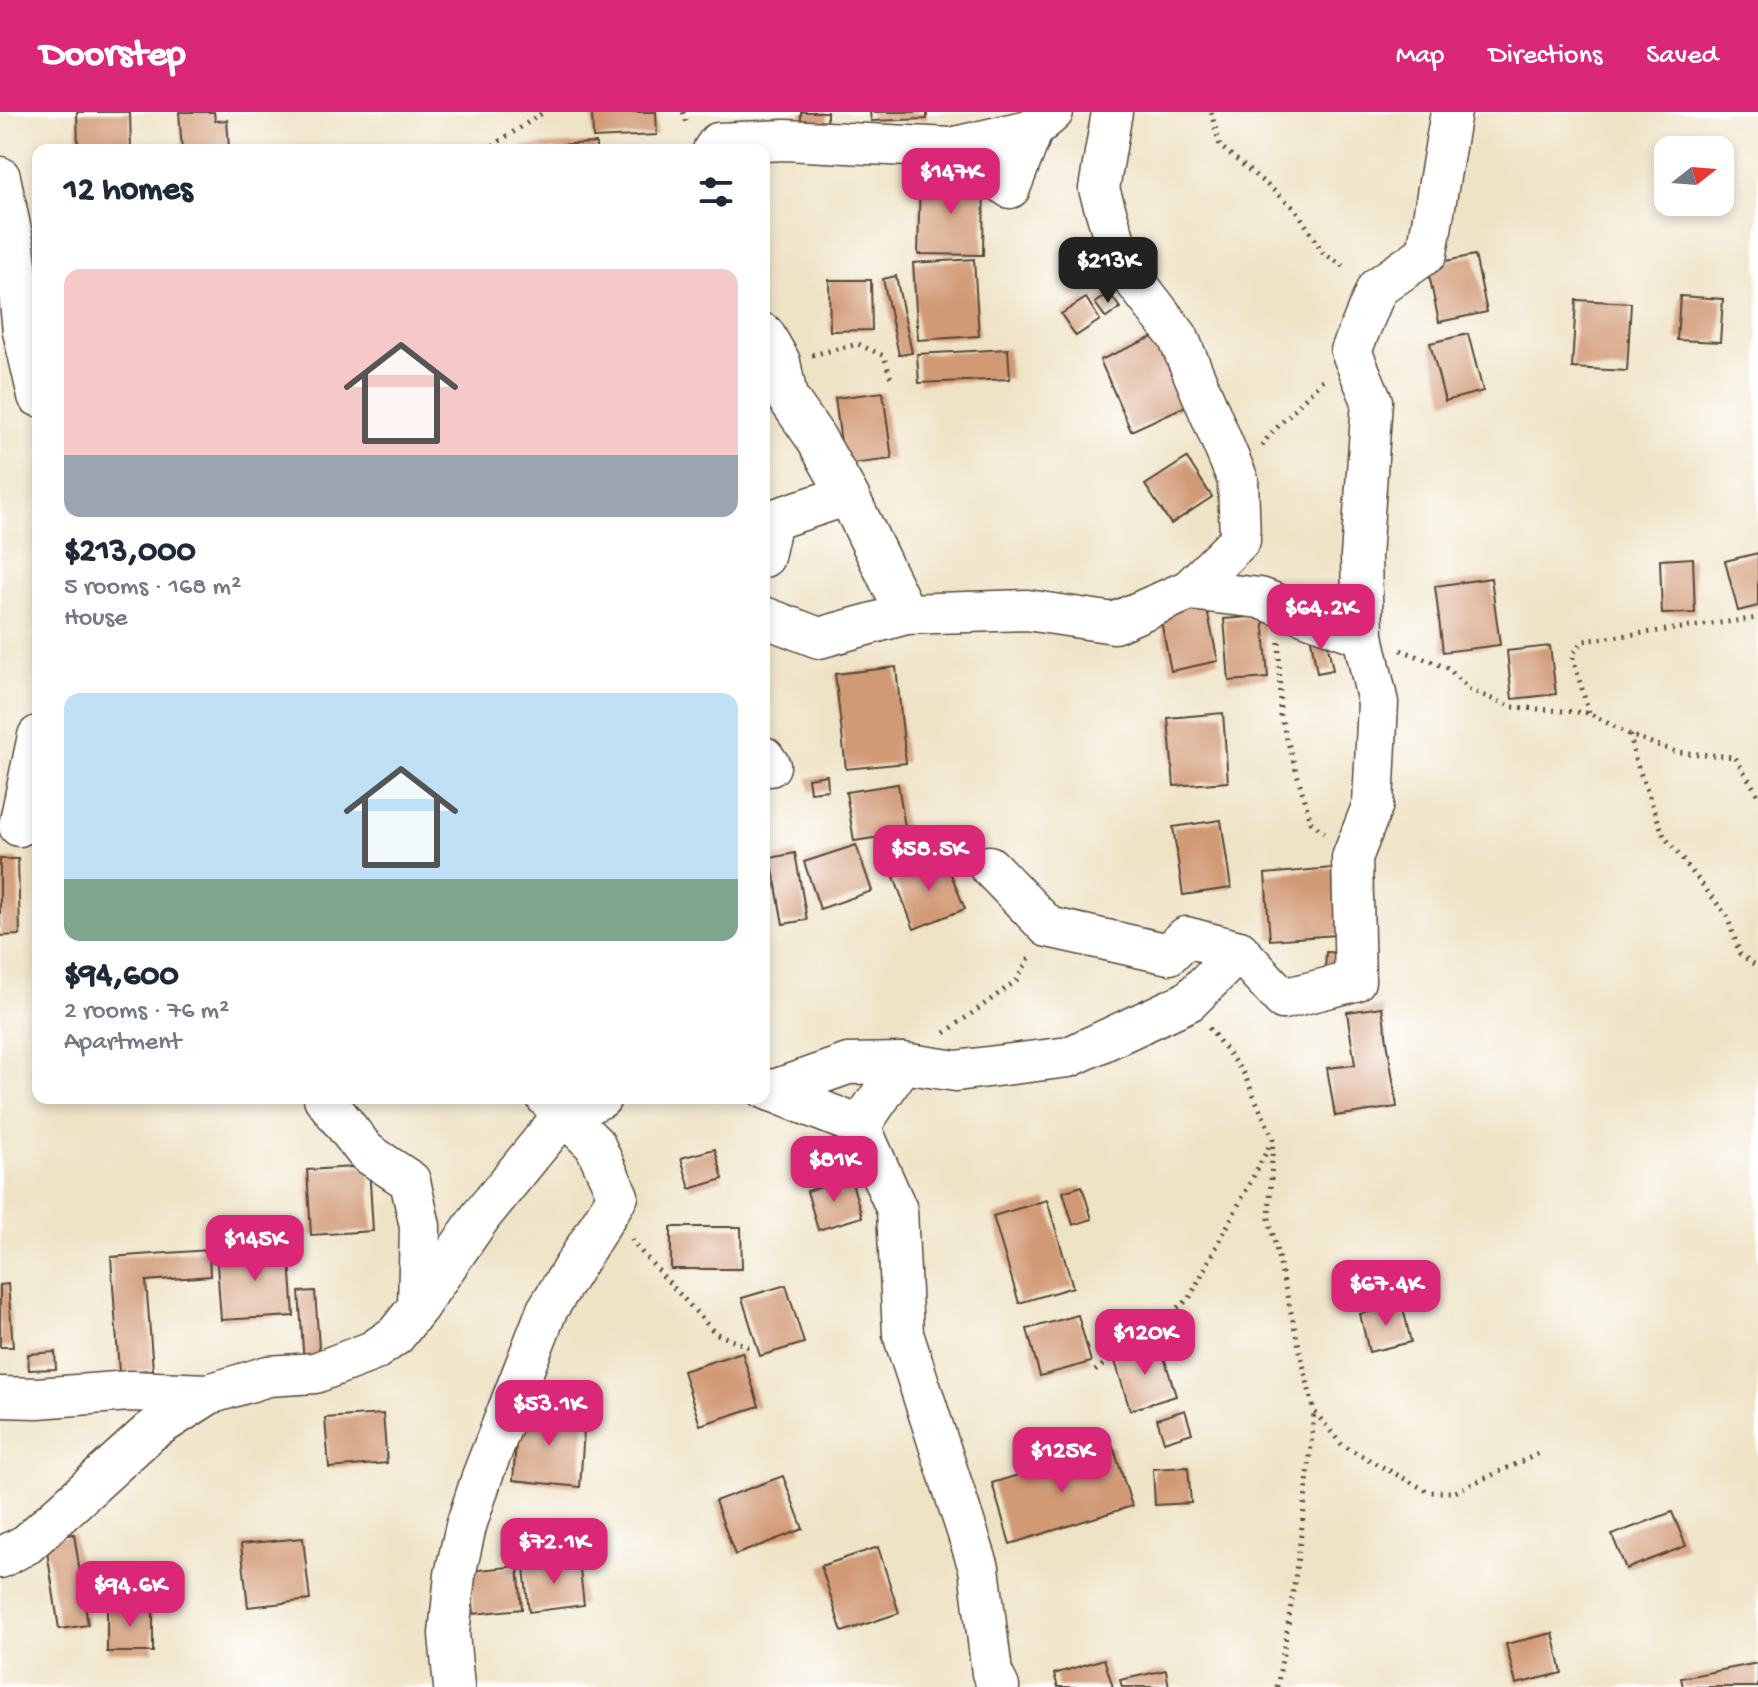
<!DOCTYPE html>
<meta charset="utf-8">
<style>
:root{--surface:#fff;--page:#f6f6f7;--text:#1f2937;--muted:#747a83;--accent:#db2777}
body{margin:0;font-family:"Gochi Hand",sans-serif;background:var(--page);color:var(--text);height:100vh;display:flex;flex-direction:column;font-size:30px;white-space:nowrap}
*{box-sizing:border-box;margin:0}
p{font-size:26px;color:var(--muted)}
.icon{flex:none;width:44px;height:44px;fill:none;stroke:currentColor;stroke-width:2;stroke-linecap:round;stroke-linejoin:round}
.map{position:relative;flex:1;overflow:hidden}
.details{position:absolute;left:32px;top:32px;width:738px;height:960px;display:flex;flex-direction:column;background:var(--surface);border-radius:16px;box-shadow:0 4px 12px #0003}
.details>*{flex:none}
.needle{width:52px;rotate:73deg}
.buttons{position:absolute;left:1654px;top:24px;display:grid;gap:16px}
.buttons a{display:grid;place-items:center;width:80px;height:80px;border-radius:16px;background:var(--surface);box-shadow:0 4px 12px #0003;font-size:40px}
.price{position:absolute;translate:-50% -68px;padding:0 18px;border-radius:16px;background:var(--accent);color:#fff;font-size:26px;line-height:52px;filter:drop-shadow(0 2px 4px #0008)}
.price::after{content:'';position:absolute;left:50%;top:48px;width:24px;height:18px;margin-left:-12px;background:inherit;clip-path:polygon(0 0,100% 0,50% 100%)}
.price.active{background:#222;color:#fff}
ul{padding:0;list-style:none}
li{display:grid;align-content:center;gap:16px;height:424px;padding:0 32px}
li span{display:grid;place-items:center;height:248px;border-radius:16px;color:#555}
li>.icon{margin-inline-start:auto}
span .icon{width:144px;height:144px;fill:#fffc;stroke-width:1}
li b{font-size:34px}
h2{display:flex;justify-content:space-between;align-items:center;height:96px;padding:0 32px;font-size:34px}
header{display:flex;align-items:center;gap:48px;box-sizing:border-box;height:112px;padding:0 40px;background:var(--accent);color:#fff}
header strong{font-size:38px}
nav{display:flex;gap:44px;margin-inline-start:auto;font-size:28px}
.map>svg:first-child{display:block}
.building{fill:#d29974}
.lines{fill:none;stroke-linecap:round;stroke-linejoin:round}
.minor-casing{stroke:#564637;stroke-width:43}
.path{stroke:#564637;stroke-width:5;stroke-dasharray:2 6;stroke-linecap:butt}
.minor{stroke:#fff;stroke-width:40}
</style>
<header>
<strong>Doorstep</strong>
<nav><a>Map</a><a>Directions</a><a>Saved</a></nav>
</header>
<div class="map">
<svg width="1758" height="1575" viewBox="0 0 1758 1575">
<rect width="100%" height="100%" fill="#fff"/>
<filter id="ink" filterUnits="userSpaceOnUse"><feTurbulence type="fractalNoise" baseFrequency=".0125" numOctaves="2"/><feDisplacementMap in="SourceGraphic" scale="16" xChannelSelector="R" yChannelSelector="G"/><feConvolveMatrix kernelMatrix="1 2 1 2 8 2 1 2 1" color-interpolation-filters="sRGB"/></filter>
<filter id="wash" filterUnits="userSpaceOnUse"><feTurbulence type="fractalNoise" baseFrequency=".006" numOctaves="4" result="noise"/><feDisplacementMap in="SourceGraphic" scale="32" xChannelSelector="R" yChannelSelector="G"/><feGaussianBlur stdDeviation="1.8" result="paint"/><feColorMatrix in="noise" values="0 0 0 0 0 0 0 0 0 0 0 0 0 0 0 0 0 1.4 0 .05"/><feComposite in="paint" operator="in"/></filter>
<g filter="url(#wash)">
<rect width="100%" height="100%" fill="#efe3c6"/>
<g id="blocks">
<g class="building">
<path d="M77 0H130L131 38H78Z"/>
<path d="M179 0H214L215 9 227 8 229 36 217 38H182Z"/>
<path d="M592 0H656L657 23 593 26Z"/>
<path d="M801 0H827V12L801 13Z"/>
<path d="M870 0H927V7L871 9Z"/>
<path d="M596 31V38H523V34Z"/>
<path d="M920 65 984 67 983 143 918 142Z"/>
<path d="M1475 143 1487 200 1439 210 1427 153Z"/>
<path d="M974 147 979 224 918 228 913 151Z"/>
<path d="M896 164 912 241 899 243 883 167Z"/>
<path d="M829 168H871L872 218 830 219Z"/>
<path d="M1109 180 1120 196 1106 206 1095 191Z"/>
<path d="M1680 184 1723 187 1720 230 1677 228Z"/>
<path d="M1086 186 1100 208 1076 224 1061 202Z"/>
<path d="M1576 188 1631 191 1627 259 1572 256Z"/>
<path d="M1468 222 1483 279 1445 289 1430 231Z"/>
<path d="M1157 223 1188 293 1131 319 1100 248Z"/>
<path d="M1008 237 1010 267 919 271 917 242Z"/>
<path d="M883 280 892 347 844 353 835 286Z"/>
<path d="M1187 346 1212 385 1171 412 1145 373Z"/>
<path d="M1758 441V494L1738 499 1725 449Z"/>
<path d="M1693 446 1695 501 1662 502 1660 448Z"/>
<path d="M1491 466 1500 533 1443 540 1435 474Z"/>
<path d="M1204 484 1218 549 1171 559 1158 494Z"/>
<path d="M1263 504 1268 566 1229 569 1224 507Z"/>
<path d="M1325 520 1333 558 1317 561 1310 522Z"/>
<path d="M1550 534 1556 582 1512 587 1507 539Z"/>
<path d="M896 555 906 651 846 657 835 562Z"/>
<path d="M1223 601 1228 670 1174 674 1168 606Z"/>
<path d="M827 663 828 678 810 680 808 666Z"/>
<path d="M898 672 906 721 854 729 846 680Z"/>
<path d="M1221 708 1231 776 1183 783 1173 715Z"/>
<path d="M856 733 872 779 820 797 804 750Z"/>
<path d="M795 741 807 808 783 812 771 746Z"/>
<path d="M944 745 965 797 914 817 894 765Z"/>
<path d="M0 747H18L20 823 0 824Z"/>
<path d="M1343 755 1349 822 1270 828 1265 762Z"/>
<path d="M1326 840 1348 841V860L1325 859Z"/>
<path d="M1382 895 1397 995 1335 1004 1327 956 1355 953 1347 900Z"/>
<path d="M845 1024 855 1058 831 1066 820 1032Z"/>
<path d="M715 1037 723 1067 690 1077 681 1046Z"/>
<path d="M369 1054 373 1119 311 1123 307 1058Z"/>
<path d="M851 1067 862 1105 818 1118 807 1079Z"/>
<path d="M1082 1074 1092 1107 1073 1113 1063 1080Z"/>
<path d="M1047 1088 1073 1175 1019 1191 993 1104Z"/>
<path d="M671 1115H741L742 1157H671Z"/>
<path d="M289 1134 294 1204 221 1208 216 1138Z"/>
<path d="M209 1138 210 1164 146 1169 153 1258 119 1260 111 1145Z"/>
<path d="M8 1172 13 1235H0V1173Z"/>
<path d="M786 1173 804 1231 760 1244 742 1186Z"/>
<path d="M315 1179 320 1250 304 1252 299 1180Z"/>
<path d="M1402 1192 1411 1230 1369 1240 1360 1202Z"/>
<path d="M1078 1203 1091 1250 1040 1264 1027 1217Z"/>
<path d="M1160 1232 1176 1284 1130 1298 1114 1246Z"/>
<path d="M55 1240 56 1257 29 1258 28 1242Z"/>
<path d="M742 1240 759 1294 700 1313 683 1259Z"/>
<path d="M519 1297 585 1304 580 1375 513 1368Z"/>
<path d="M1185 1298 1192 1321 1164 1330 1157 1307Z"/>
<path d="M383 1302 387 1351 329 1356 325 1306Z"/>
<path d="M1113 1334 1132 1394 1010 1432 992 1371Z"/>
<path d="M1188 1355 1191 1391 1155 1393 1153 1357Z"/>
<path d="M783 1364 803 1417 735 1443 715 1389Z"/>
<path d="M1672 1400 1686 1434 1626 1457 1612 1423Z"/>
<path d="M74 1422 88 1513 59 1517 45 1426Z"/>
<path d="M303 1426 310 1488 248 1495 241 1432Z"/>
<path d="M878 1435 899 1501 842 1520 821 1454Z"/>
<path d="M579 1449 584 1493 529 1500 524 1456Z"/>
<path d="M518 1454 522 1497 474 1502 470 1459Z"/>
<rect x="107" y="1494" width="46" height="46"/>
<path d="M1553 1521 1562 1561 1516 1572 1506 1532Z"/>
<path d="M1104 1547 1113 1575H1058L1054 1562Z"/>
<path d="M1758 1551V1575H1683L1681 1566Z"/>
<path d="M1166 1558 1169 1575H1122L1120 1568Z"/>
</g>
</g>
</g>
<g filter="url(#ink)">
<use href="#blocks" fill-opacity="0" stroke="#564637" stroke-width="2"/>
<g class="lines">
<defs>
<g id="minor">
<path d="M1112 0 1099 77 1122 152 1178 225 1238 368 1240 428 1189 478"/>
<path d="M951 36 1033 17"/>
<path d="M713 38 718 31 785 28 951 36 1010 76 1033 17 1053 0"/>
<path d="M0 65 14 134 23 219 38 284"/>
<path d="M764 222 780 250 787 285 815 325 848 383 906 502"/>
<path d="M764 445 772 408 848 383"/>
<path d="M764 505 819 526 906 502 1027 498 1114 511 1189 478 1260 486 1363 524"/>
<path d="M764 645 770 654"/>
<path d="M19 714 38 624"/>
<path d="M989 754 1048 815 1169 842 1186 825 1239 839 1283 887 1355 869 1352 746 1373 692 1378 591 1363 524 1361 445 1372 289 1351 239 1377 176 1427 141 1451 0"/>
<path d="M764 976 860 1014 897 1098 903 1222 979 1456 992 1561 999 1575"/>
<path d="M771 979 848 952 903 951 956 959 1069 945 1189 889 1239 839"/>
<path d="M860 1014 903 951"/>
<path d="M418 1195 481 1104 565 1001 601 986"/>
<path d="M0 1285 37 1286 130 1279 209 1282"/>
<path d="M0 1446 27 1432 151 1319 209 1282 268 1264 315 1261 373 1239 396 1223 418 1195 420 1114 410 1069 366 1040 324 986"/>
<path d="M454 1575 449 1522 455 1463 466 1414 483 1362 547 1198 618 1084 595 1033 547 986"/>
</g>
</defs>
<use href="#minor" class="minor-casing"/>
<g class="path">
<path d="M683 0 688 14"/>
<path d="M1211 0 1220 34 1296 97 1323 141 1348 157"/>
<path d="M486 38 544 0"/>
<path d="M812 243 858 232 884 244 892 270"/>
<path d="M1262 334 1268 325 1325 265"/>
<path d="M1279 530 1280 603 1311 710 1324 721"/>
<path d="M1401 538 1448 556 1468 577 1512 595 1589 601 1630 623 1676 640 1735 645 1758 683"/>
<path d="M1589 601 1572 543 1583 529 1758 506"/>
<path d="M1630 623 1635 647 1664 724 1727 804 1740 842 1758 855"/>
<path d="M1209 916 1244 962 1273 1026 1269 1106 1314 1299 1342 1333 1429 1380H1455L1538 1342"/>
<path d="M945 921 1016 869 1031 843"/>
<path d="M632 1127 634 1132 715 1221 751 1236"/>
<path d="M1095 1259 1189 1187 1271 1031"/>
<path d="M1277 1575C1294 1484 1306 1393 1314 1300"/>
</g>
<use href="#minor" class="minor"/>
</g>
</g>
</svg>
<div class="buttons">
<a><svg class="needle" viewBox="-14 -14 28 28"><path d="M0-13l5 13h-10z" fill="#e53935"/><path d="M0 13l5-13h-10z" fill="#747a83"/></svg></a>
</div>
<b class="price" style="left:951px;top:104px">$147K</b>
<b class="price active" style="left:1108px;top:193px">$213K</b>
<b class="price" style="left:1321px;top:540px">$64.2K</b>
<b class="price" style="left:929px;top:781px">$58.5K</b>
<b class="price" style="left:834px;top:1092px">$81K</b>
<b class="price" style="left:255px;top:1171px">$145K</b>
<b class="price" style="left:1386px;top:1216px">$67.4K</b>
<b class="price" style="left:1145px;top:1265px">$120K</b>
<b class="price" style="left:549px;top:1336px">$53.1K</b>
<b class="price" style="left:1062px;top:1383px">$125K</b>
<b class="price" style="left:554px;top:1474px">$72.1K</b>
<b class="price" style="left:130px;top:1517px">$94.6K</b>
<section class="details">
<h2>12 homes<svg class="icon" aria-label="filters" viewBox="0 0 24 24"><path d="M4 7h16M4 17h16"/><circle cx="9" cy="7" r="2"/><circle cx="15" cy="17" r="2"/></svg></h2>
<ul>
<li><span style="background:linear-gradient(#f6c9c9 75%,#9aa5b1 0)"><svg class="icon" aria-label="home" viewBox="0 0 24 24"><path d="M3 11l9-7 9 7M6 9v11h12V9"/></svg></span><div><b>$213,000</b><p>5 rooms · 168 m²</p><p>House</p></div></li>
<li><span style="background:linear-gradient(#bfe0f5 75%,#7fa58c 0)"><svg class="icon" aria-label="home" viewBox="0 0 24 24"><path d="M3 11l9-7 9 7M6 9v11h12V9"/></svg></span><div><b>$94,600</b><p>2 rooms · 76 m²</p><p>Apartment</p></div></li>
</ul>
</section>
</div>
